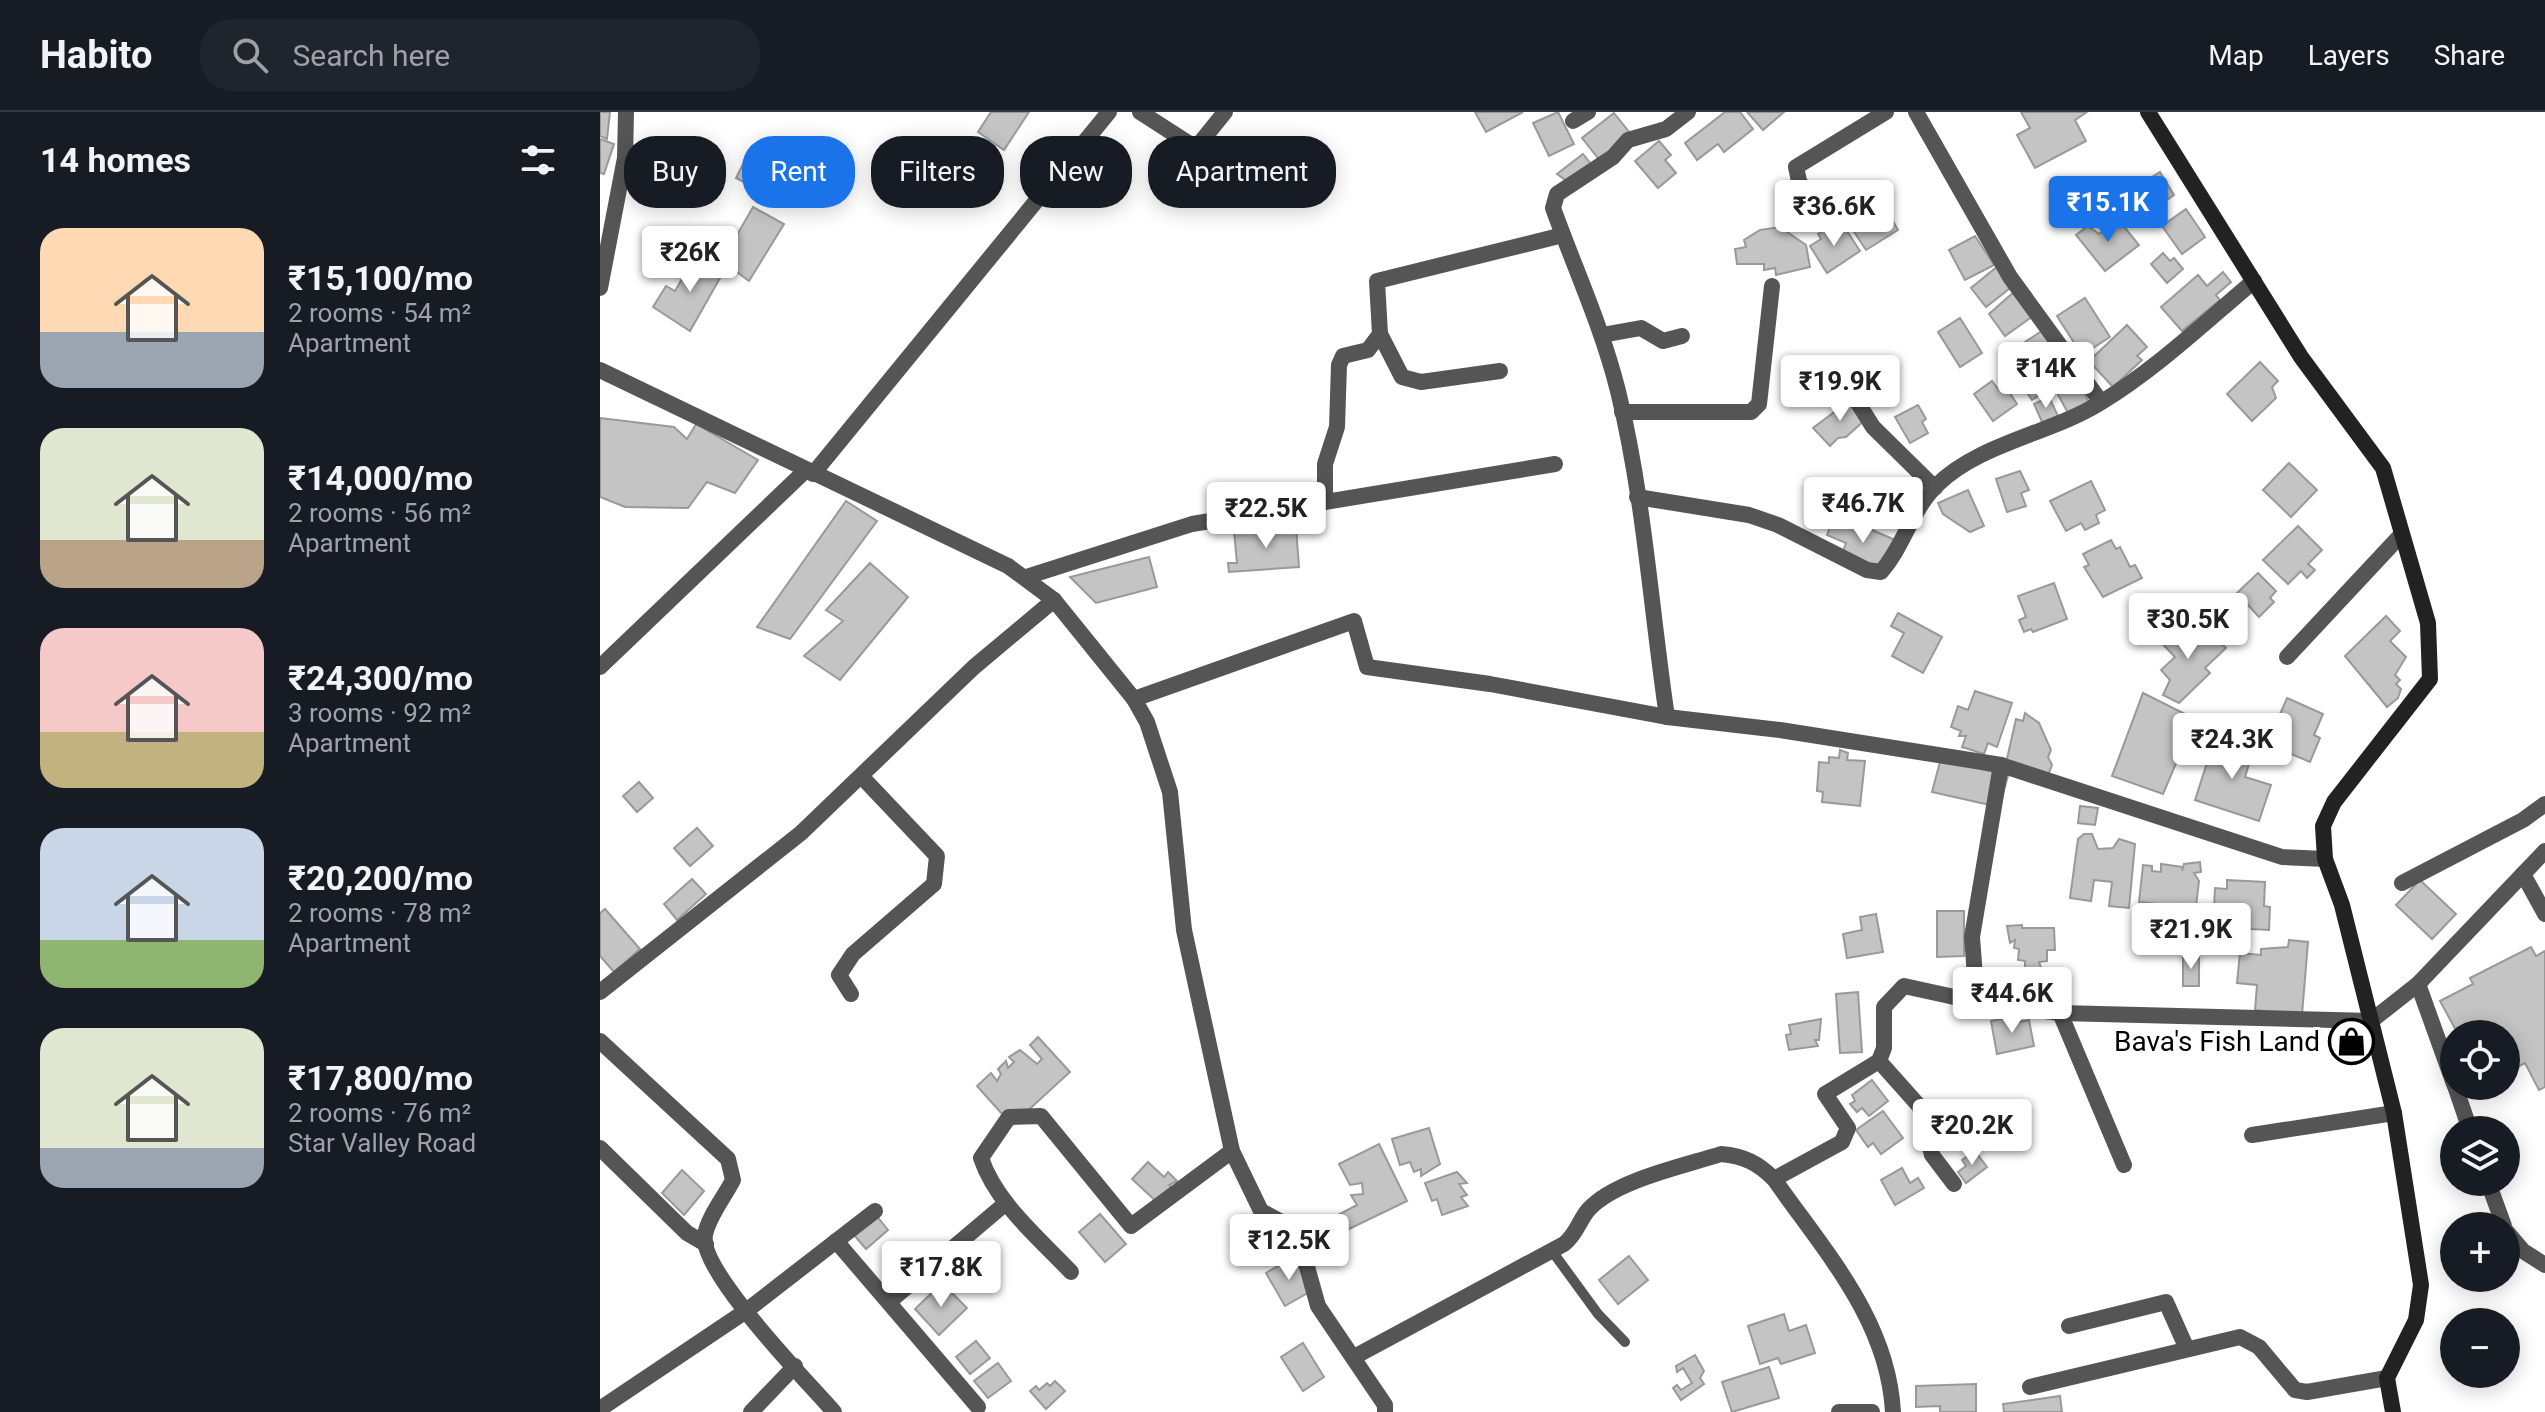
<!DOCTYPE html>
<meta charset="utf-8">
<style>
:root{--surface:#171b24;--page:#20242c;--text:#f1f3f6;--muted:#9ea1a6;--line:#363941;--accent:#1a73e8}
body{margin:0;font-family:Roboto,sans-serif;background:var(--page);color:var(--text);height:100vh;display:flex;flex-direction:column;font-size:30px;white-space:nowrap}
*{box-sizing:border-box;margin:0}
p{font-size:26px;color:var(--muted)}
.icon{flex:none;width:44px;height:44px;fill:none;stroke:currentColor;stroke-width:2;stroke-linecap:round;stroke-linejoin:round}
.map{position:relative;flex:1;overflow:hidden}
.details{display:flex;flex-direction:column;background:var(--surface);width:600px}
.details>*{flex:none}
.top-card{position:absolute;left:24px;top:24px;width:760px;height:72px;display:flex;gap:16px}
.buttons{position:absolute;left:1840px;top:908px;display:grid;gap:16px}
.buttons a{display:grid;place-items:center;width:80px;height:80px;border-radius:50%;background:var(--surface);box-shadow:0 4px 20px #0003;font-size:40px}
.price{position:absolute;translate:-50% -68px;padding:0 18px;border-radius:8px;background:#fff;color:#222;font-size:26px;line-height:52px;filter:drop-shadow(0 2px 4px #0008)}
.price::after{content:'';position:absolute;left:50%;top:48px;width:24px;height:18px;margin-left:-12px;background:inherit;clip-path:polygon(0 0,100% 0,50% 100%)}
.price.on{background:var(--accent);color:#fff}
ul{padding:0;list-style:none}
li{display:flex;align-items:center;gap:24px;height:200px;padding:0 40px}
li span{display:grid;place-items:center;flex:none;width:224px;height:160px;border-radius:24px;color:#555}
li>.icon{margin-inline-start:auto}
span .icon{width:96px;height:96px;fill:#fffc;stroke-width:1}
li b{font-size:34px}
h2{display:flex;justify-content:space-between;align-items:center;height:96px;padding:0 40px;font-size:34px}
.pill{padding:0 28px;border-radius:32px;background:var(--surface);box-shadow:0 4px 20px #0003;font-size:28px;line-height:72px}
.pill.on{background:var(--accent);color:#fff}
header{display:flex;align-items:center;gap:48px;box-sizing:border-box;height:112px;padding:0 40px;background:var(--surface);border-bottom:2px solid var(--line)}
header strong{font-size:38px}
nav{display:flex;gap:44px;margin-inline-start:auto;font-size:28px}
.search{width:560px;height:72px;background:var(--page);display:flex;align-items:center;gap:20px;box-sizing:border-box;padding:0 28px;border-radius:32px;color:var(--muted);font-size:30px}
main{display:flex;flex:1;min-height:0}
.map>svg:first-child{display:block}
.building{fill:#c4c4c4;stroke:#999;stroke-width:2}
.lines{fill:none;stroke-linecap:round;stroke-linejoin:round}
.lane{stroke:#555;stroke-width:10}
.street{stroke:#555;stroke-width:16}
.secondary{stroke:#222;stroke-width:16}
.labels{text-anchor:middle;stroke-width:6;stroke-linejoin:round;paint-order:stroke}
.poi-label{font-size:28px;fill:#000;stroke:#fff;text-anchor:end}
</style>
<header>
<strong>Habito</strong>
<div class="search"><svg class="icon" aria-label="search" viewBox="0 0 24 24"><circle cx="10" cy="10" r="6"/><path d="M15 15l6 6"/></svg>Search here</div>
<nav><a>Map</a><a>Layers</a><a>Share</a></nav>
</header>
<main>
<section class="details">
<h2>14 homes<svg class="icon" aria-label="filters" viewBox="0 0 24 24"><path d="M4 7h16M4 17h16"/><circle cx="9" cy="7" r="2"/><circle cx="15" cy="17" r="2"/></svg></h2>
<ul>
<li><span style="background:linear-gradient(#ffd9b3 65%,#9aa5b1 0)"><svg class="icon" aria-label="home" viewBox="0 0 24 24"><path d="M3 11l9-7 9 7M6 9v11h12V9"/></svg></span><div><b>₹15,100/mo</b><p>2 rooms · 54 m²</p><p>Apartment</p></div></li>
<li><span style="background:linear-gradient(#dfe7d0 70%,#b9a48a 0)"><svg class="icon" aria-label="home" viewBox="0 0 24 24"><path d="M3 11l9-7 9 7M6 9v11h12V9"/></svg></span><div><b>₹14,000/mo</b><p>2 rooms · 56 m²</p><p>Apartment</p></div></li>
<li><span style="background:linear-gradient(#f6c9c9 65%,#c2b280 0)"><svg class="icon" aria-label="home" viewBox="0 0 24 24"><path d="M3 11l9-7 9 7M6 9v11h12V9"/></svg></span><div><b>₹24,300/mo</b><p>3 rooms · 92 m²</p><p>Apartment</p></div></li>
<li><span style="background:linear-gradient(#c9d6e8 70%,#8fb573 0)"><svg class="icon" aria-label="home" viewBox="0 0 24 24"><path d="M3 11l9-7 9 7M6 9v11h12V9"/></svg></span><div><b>₹20,200/mo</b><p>2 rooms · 78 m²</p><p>Apartment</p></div></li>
<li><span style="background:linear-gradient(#dfe7d0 75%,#9aa5b1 0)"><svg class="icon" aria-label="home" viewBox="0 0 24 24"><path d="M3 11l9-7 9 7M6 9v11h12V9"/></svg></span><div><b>₹17,800/mo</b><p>2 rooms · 76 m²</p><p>Star Valley Road</p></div></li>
</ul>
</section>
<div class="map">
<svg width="1945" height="1300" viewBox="0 0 1945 1300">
<rect width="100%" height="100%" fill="#fff"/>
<g class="building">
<path d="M0 0H10L7 27 0 24Z"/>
<path d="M391 0H429L404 38 378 20Z"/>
<path d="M875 0H923L886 20Z"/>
<path d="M958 0 974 32 949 44 933 11Z"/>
<path d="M1125 0H1140L1153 17 1124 40 1118 32 1097 48 1085 31Z"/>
<path d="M1147 0H1184L1163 18Z"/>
<path d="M1421 0H1487L1475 8 1486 29 1435 56 1417 23 1430 16Z"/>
<path d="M1014 1 1034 26 1002 51 982 26Z"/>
<path d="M0 27 14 32 4 62 0 61Z"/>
<path d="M1059 29 1071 43 1065 48 1076 61 1058 76 1035 49Z"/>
<path d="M983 42 991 52 968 70 957 62Z"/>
<path d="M147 44 190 65 179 88 136 66Z"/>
<path d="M1560 60 1574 83 1553 97 1538 74Z"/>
<path d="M1272 93 1282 102 1287 99 1298 118 1266 138 1251 115 1259 110 1256 106 1260 101Z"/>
<path d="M153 95 184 112 149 169 122 149Z"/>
<path d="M1586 97 1605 125 1582 142 1562 114Z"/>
<path d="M1517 106 1539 133 1505 159 1476 123 1488 114 1499 122Z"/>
<path d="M1231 113 1233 118 1245 116 1260 139 1227 161 1210 134 1221 127 1218 122Z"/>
<path d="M1180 115 1206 133 1210 155 1176 163 1175 156 1164 158V152H1137L1135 137 1146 135 1144 128 1160 118Z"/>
<path d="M1375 124 1394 153 1365 168 1349 138Z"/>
<path d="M1563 141 1570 149 1574 146 1583 157 1567 171 1551 152Z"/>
<path d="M96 143 104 147 103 151 124 159 90 219 53 195 66 174 75 179Z"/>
<path d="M1398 154 1414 173 1386 195 1371 176Z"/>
<path d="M1623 160 1631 170 1616 183 1620 188 1582 219 1561 195 1598 163 1607 174Z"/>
<path d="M1415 179 1433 204 1405 224 1389 202Z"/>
<path d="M1485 186 1510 225 1482 243 1457 204Z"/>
<path d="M1360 206 1382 241 1360 255 1338 220Z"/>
<path d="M1527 213 1547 235 1537 244 1542 248 1513 275 1489 249Z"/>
<path d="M1445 217 1473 260 1432 288 1403 244Z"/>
<path d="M1660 250 1678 269 1672 275 1676 286 1652 309 1627 282Z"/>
<path d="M1476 266 1490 292 1469 303 1455 277Z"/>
<path d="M1392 269 1399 278 1405 274 1417 292 1393 309 1374 282Z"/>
<path d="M1449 285 1458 304 1443 312 1434 292Z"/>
<path d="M1243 286 1266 307 1246 325 1238 326 1230 334 1213 316 1241 295Z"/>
<path d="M1318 293 1326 307 1322 310 1328 321 1310 331 1295 305Z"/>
<path d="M0 306 74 315 87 327 96 312 158 348 135 381 107 370 88 396 25 395 0 385Z"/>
<path d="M1689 351 1717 378 1691 405 1663 378Z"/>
<path d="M1420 359 1429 378 1421 381 1426 394 1407 400 1396 367Z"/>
<path d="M1491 369 1505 398 1496 403 1499 411 1485 418 1481 411 1466 419 1450 389Z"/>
<path d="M1368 378 1384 414 1370 420 1343 402 1338 391Z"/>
<path d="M246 389 277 409 190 527 157 515Z"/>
<path d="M1235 402 1300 430 1281 464 1240 447 1246 431 1227 423Z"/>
<path d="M1698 414 1722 438 1708 452 1715 458 1707 466 1701 459 1688 472 1663 448Z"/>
<path d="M696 415 699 455 629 460 628 451H637L634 419Z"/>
<path d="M1511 428 1516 437 1520 435 1530 455 1535 453 1542 466 1503 485 1484 455 1489 453 1483 442Z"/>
<path d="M549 445 557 475 496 491 470 465Z"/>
<path d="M270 451 308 485 240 568 204 544 243 509 226 498Z"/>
<path d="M1658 461 1676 479 1670 486 1674 490 1659 505 1637 481Z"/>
<path d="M1454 471 1467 507 1433 520 1431 517 1424 520 1419 508 1426 505 1418 484Z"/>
<path d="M1298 501 1342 525 1323 561 1292 544 1304 521 1291 514Z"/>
<path d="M1786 504 1800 519 1790 529 1806 545 1795 563 1800 568 1796 572 1801 577 1798 586 1787 595 1745 544Z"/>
<path d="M1569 513 1586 531 1604 514 1626 536 1605 556 1610 561 1579 591 1563 583 1570 568 1561 558 1575 545 1556 525Z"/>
<path d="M1375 579 1412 591 1397 635 1388 631 1384 642 1362 635 1366 624H1359L1361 619 1351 615 1358 594 1368 598Z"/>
<path d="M1543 581 1595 607 1563 682 1512 664Z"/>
<path d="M1687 586 1723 602 1714 623 1720 626 1710 650 1667 632Z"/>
<path d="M1425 601 1439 611 1451 638 1448 645 1452 653 1445 671 1404 660 1416 607 1423 609Z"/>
<path d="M1616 623 1654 636 1645 665 1671 673 1659 709 1595 688Z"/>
<path d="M1240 638 1248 641 1247 648 1265 649 1260 694 1222 690 1223 680 1217 679 1219 650 1229 651V645L1239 646Z"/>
<path d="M1341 646 1408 664 1399 695 1332 680Z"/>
<path d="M39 670 53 686 37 700 23 684Z"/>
<path d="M1480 694 1498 696 1495 713 1478 711Z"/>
<path d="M97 716 113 734 90 754 74 736Z"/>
<path d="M1484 722H1492L1498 737 1513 736 1519 727 1535 732 1529 796 1509 794 1512 770 1494 768 1491 789 1470 786 1478 727Z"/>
<path d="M1600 750 1601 760 1594 761 1599 769 1596 794 1581 792 1580 805 1556 802 1557 792 1539 790 1543 753 1552 754V759L1561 760V752L1583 755 1582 759 1584 752Z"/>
<path d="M92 767 106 782 77 808 64 792Z"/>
<path d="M1627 768 1665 770 1664 794 1670 795 1669 818 1613 815 1615 776 1627 777Z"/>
<path d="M1820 768 1856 802 1832 827 1796 793Z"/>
<path d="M5 797 40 837 14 860 0 844V801Z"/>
<path d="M1337 799H1364V844L1337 845Z"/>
<path d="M1276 802 1283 840 1247 846 1243 822 1262 818 1260 805Z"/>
<path d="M1422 813V816H1454L1455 838H1447V849L1439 850 1442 858 1425 866V849L1418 848 1419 837 1414 836 1415 828 1410 831 1407 814Z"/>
<path d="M1689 828 1708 830 1702 903 1655 898 1657 873 1637 871 1640 841 1661 843V837L1688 835Z"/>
<path d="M1931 835 1936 844 1945 839V975L1939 978 1925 951 1906 961V922H1858L1840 889 1873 872 1870 866Z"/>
<path d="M1599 843V874H1583V844Z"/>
<path d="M1258 880 1262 940 1240 941 1236 882Z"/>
<path d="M1409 905 1410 912 1429 908 1434 934 1397 942 1391 909Z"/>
<path d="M1221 907 1219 928H1215L1218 934 1189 938 1186 923 1191 922 1189 913Z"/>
<path d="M438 925 470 960 412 1013 377 974 391 961 397 969 401 962 398 957 406 949 408 956 414 950 409 945 420 938 437 952 442 947 430 933Z"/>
<path d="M1272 968 1288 989 1269 1004 1262 996 1257 1000 1250 992 1255 989 1252 983Z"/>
<path d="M1283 999 1303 1026 1281 1042 1273 1031 1268 1035 1256 1018Z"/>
<path d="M829 1016 840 1052 821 1064V1057L814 1060 810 1050 800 1053 792 1027Z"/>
<path d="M779 1032 807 1089 722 1130 702 1117 709 1106 719 1113 757 1093 751 1083 763 1082 762 1071 750 1073 739 1052Z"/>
<path d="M1375 1039 1387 1055 1366 1071 1358 1060 1366 1054 1362 1048Z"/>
<path d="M548 1050 564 1065 568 1060 577 1069 569 1073 573 1076 559 1092 532 1067Z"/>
<path d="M1302 1056 1310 1071 1318 1066 1324 1076 1295 1093 1281 1068Z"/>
<path d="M82 1058 104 1079 84 1103 62 1081Z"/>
<path d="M857 1060 867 1071 859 1072 867 1083 861 1085 868 1094 842 1103 837 1087 832 1089 825 1071Z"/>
<path d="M500 1102 526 1132 505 1150 479 1120Z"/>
<path d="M276 1103 288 1118 266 1137 254 1123Z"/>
<path d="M1029 1144 1048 1168 1018 1192 999 1168Z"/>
<path d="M693 1145 713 1178 685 1194 666 1161Z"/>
<path d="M342 1171 367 1196 339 1223 315 1197Z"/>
<path d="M1184 1202 1189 1219 1206 1213 1215 1241 1181 1252 1178 1246 1160 1252 1148 1214Z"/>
<path d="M376 1229 390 1246 370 1262 356 1245Z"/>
<path d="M703 1231 724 1265 703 1279 681 1245Z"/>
<path d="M1095 1243 1104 1259 1100 1266 1104 1272 1081 1288 1073 1276 1077 1273 1081 1278 1092 1271 1083 1256 1077 1260 1076 1254Z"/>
<path d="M398 1251 411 1269 388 1286 374 1269Z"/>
<path d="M1169 1255 1179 1286 1132 1300 1122 1270Z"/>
<path d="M455 1269 465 1279 446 1297 430 1279 436 1274 439 1278 447 1271 450 1274Z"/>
<path d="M1376 1272V1300H1340V1294L1316 1295V1274Z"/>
<path d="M1460 1284 1462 1300H1404L1403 1292Z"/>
</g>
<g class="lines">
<path class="lane" d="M952 1139 998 1202 1025 1230"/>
<g class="street">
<path d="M540 0 596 36 625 0"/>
<path d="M1316 0 1410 165 1501 290"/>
<path d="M973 9 988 0"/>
<path d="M1219 103 1199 69 1196 55 1286 0"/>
<path d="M0 176 25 46 26 0"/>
<path d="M780 222 802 265 821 270 900 259"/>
<path d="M1002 223 1041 216 1063 229 1082 224"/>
<path d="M1219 251 1258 291 1273 315 1335 376"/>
<path d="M0 258 408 454 454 488 534 587 547 610 570 680 584 818 632 1039 661 1099 689 1114 702 1137 718 1194 785 1293V1300"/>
<path d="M1022 300H1151L1159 292 1172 174"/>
<path d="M213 362 509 0"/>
<path d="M1037 385 1149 403 1178 413 1267 458 1281 460C1304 434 1311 398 1337 373 1380 331 1450 322 1500 291 1556 257 1604 211 1654 169"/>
<path d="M725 388V352L737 315 739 253 743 244 768 238 780 222 777 169 963 123"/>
<path d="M426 465 592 412 955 352"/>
<path d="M1687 545 1800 424"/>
<path d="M0 555 205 359"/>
<path d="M534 587 754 509 767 555 890 572 1067 605 1180 618 1401 653 1682 745 1725 747"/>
<path d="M1067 605C1051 497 1044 385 1018 279 1002 215 975 157 953 96L957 82 1013 45 1028 28 1066 17 1088 0"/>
<path d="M1923 762 1945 802"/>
<path d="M1802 771 1923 708 1945 692"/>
<path d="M1818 872 1854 972"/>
<path d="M0 880 201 721 374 555 454 488"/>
<path d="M251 882 239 863 253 842 334 772 337 744 261 664"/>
<path d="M1377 890 1372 825 1401 653"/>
<path d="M1460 901 1524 1053"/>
<path d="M0 929 128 1047 133 1068C125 1084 108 1105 105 1123 98 1158 208 1270 234 1300"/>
<path d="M1855 974 1870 1018"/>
<path d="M1652 1023 1794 1001"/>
<path d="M0 1036 87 1121 106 1132"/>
<path d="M1174 1067 1242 1030 1248 1016 1225 982 1279 949"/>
<path d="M1888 1070 1904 1114"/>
<path d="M1354 1072 1332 1043 1320 995 1279 949 1284 936V895L1304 874 1377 890 1460 901 1771 909 1818 872 1945 739"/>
<path d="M1906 1119 1923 1139 1945 1153"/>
<path d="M236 1129 378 1295"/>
<path d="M471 1160C439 1126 396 1091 381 1046L409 1005 441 1004 531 1114 632 1039"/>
<path d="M289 1190 406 1091"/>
<path d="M1469 1214 1566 1190 1587 1237"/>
<path d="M754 1245 964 1132C977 1122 979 1108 989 1097 1016 1068 1084 1054 1121 1042 1144 1044 1158 1051 1174 1067 1225 1140 1288 1208 1293 1300"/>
<path d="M1430 1275 1640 1225 1659 1235 1695 1278 1707 1280 1787 1266"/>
<path d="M0 1297 146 1199 275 1099"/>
<path d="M151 1300 195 1254"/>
<path d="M1239 1300H1272"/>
</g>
<path class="secondary" d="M1548 0 1701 245 1783 356 1828 511 1830 567 1734 690 1723 714 1725 747 1742 793 1794 1001 1821 1173 1816 1208 1787 1266 1793 1300"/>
</g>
<defs>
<symbol id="shop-ring" viewBox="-11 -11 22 22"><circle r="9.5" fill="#fff" stroke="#000" stroke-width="1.5"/><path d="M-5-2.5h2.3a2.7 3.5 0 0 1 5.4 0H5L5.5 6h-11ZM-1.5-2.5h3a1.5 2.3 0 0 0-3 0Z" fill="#000"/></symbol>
</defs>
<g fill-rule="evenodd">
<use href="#shop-ring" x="1726" y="904" width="51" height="51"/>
</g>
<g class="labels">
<g class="poi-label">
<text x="1720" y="939">Bava's Fish Land</text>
</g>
</g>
</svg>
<div class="buttons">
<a><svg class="icon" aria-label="locate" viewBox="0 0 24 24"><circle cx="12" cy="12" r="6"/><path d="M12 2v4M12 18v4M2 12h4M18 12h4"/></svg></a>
<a><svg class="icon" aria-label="layers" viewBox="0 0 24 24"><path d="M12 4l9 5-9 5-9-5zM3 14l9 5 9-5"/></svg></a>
<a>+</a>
<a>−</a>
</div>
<b class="price on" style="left:1508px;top:132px">₹15.1K</b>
<b class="price" style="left:1234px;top:136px">₹36.6K</b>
<b class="price" style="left:90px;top:182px">₹26K</b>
<b class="price" style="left:1446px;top:298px">₹14K</b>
<b class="price" style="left:1240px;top:311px">₹19.9K</b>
<b class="price" style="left:1263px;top:433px">₹46.7K</b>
<b class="price" style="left:666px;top:438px">₹22.5K</b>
<b class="price" style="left:1588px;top:549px">₹30.5K</b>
<b class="price" style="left:1632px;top:669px">₹24.3K</b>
<b class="price" style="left:1591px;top:859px">₹21.9K</b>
<b class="price" style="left:1412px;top:923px">₹44.6K</b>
<b class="price" style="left:1372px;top:1055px">₹20.2K</b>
<b class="price" style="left:689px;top:1170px">₹12.5K</b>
<b class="price" style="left:341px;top:1197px">₹17.8K</b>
<div class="top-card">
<a class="pill">Buy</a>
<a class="pill on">Rent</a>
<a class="pill">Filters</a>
<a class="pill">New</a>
<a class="pill">Apartment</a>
</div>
</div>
</main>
